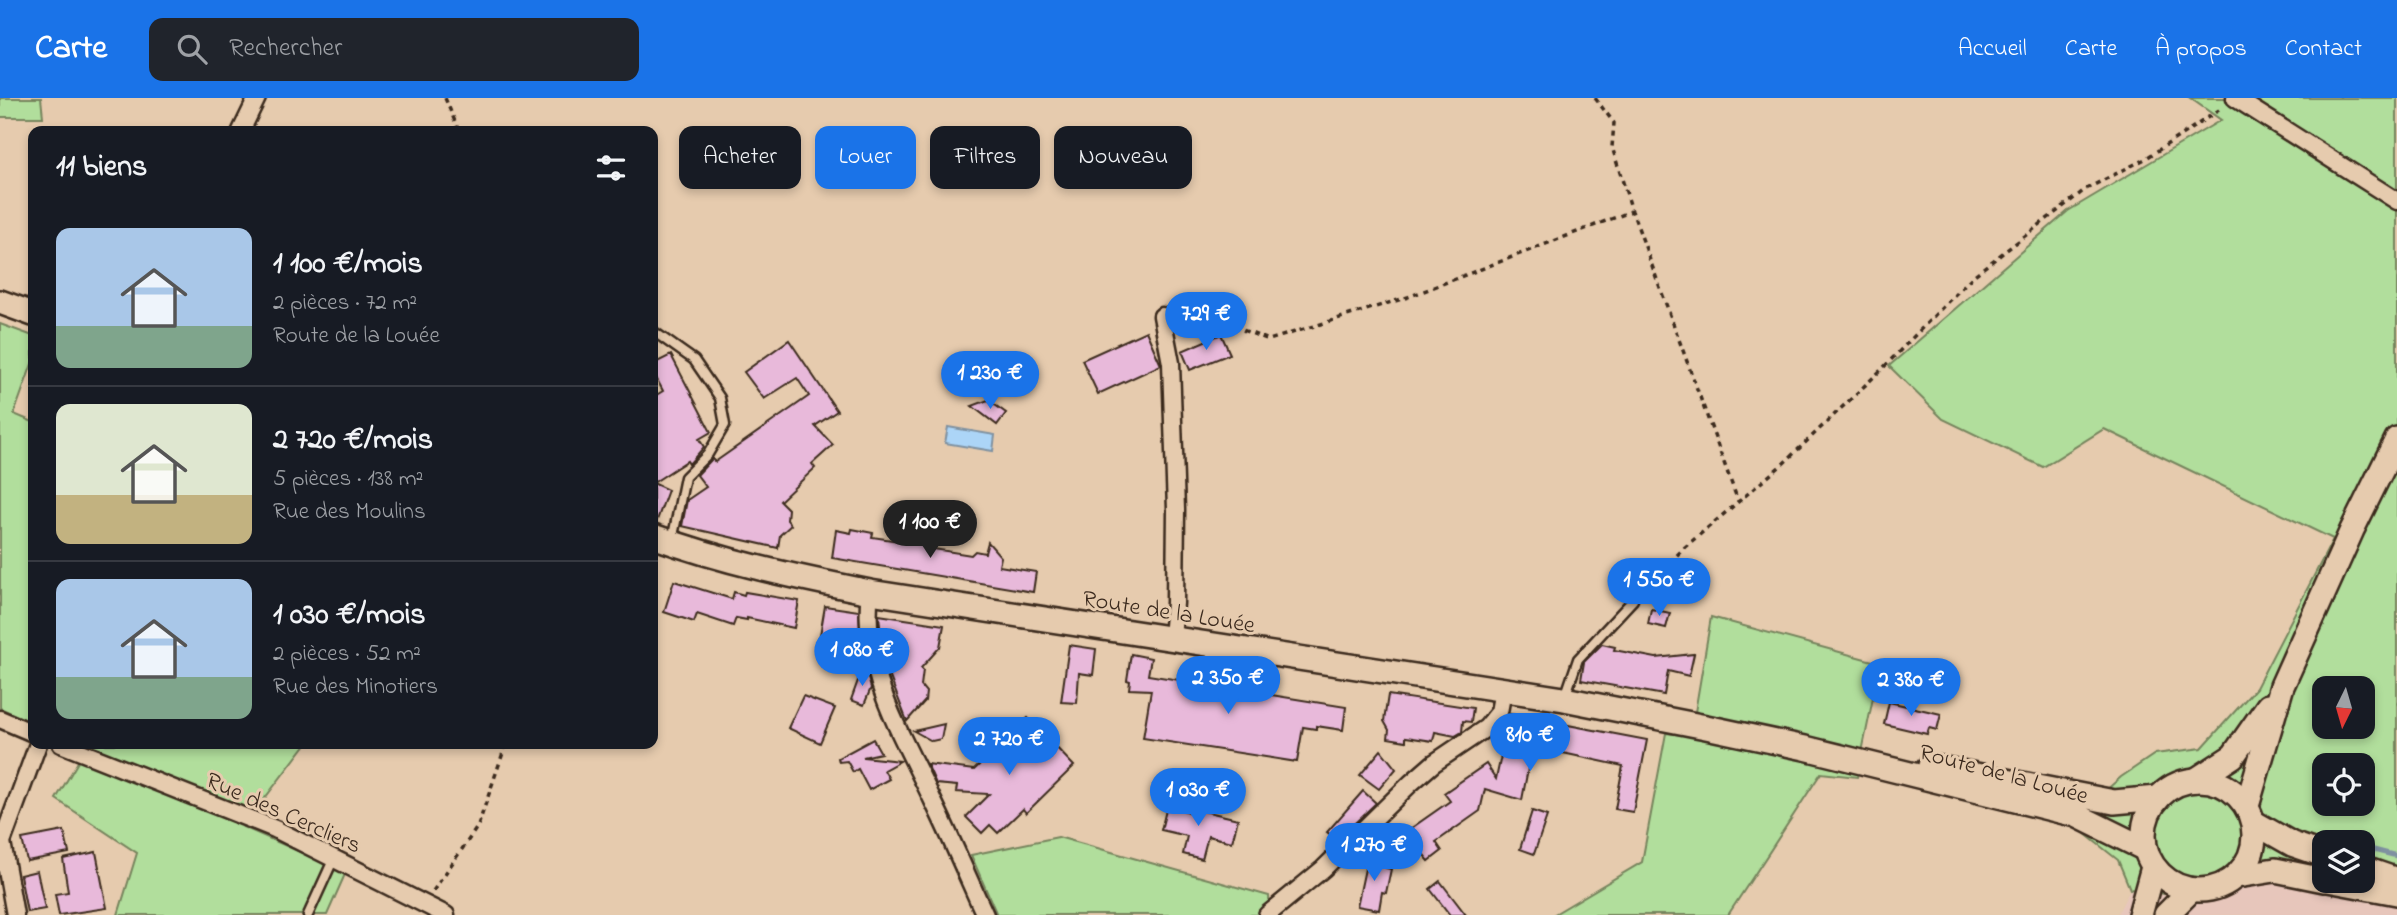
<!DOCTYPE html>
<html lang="fr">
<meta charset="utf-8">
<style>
:root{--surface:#171b24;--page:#20242c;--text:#f1f3f6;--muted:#9ea1a6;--line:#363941;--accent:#1a73e8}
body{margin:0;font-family:"Indie Flower",sans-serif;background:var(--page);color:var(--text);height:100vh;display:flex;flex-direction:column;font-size:26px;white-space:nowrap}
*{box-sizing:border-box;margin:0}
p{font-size:23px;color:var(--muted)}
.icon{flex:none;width:38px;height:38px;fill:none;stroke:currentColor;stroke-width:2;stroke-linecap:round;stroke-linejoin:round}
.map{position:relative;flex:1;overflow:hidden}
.drawer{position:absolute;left:28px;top:28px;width:630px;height:623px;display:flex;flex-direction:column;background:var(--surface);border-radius:14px;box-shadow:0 4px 10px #0003}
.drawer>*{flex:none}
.guide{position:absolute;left:679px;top:28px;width:665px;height:63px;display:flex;gap:14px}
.needle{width:46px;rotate:185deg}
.buttons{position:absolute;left:2312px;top:578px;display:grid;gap:14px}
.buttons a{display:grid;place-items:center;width:63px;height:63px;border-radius:14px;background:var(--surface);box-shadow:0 4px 10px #0003;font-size:35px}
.price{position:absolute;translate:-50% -60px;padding:0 16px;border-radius:24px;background:var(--accent);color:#fff;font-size:23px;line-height:46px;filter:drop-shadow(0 2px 4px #0008)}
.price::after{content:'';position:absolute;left:50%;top:42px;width:21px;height:16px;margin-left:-10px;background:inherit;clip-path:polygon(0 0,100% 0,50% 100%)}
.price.on{background:#222;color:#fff}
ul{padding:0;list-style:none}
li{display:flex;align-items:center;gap:21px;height:175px;padding:0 28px}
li+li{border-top:2px solid var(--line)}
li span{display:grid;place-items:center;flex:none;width:196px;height:140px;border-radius:14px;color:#555}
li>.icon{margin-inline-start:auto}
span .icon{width:84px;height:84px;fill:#fffc;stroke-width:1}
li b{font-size:30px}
h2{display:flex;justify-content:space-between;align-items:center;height:84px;padding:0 28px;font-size:30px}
.pill{padding:0 24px;border-radius:14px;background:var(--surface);box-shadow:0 4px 10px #0003;font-size:24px;line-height:63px}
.pill.on{background:var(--accent);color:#fff}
header{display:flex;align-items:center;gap:42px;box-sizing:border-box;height:98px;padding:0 35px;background:var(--accent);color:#fff}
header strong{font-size:33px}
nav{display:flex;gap:38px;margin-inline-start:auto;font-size:24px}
.search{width:490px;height:63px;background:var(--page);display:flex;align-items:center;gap:18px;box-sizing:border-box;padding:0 24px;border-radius:14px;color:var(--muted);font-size:26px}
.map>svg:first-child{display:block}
.built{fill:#e7c6bb}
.green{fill:#b1de9c;stroke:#76845d;stroke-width:2;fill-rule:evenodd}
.water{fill:#acd5f7;stroke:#7f91a0;stroke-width:2}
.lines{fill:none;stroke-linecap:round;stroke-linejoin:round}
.stream{stroke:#7f91a0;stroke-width:5}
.building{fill:#e8b9da;stroke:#3b2a1e;stroke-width:2}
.lane-casing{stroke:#3b2a1e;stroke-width:13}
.street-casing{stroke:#3b2a1e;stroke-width:21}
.secondary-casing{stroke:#3b2a1e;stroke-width:28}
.path{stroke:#3b2a1e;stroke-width:3.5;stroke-dasharray:5 5;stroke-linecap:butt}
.lane{stroke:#e6cbae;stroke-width:8}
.street{stroke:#e6cbae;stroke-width:16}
.secondary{stroke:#e6cbae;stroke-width:23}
.labels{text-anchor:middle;stroke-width:6;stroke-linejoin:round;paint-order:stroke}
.street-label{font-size:24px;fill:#3b2a1e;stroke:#e6cbae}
</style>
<header>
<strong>Carte</strong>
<div class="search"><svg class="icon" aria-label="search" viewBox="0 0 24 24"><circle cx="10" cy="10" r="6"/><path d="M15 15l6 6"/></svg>Rechercher</div>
<nav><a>Accueil</a><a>Carte</a><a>À propos</a><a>Contact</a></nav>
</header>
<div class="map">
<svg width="2397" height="817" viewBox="0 0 2397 817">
<rect width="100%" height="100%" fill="#e6cbae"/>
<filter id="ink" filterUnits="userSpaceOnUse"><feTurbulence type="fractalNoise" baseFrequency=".0143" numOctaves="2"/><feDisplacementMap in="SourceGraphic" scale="14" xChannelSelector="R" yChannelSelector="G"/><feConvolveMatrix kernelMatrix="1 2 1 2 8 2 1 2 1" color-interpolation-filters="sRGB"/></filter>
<g filter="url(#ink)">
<path class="built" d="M2269 774 2397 802V817H2117L2130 791 2207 802Z"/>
<g class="green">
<path d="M0 0H41L43 19H0Z"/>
<path d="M2190 0H2397V802L2269 774 2207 802 2130 791 2118 762 2070 724 2121 679 2155 656 2202 650 2256 590 2333 441 2104 331 2043 369 1943 321 1889 268 2068 113 2221 22ZM2324 590H2362V628H2324ZM2324 667H2362V705H2324ZM2324 744H2362V782H2324Z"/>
<path d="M0 226 33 238V263L14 316 33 324V625L0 610Z"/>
<path d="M1711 519 1880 565 1857 679 1821 675 1728 817H1553L1642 764 1666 635 1691 638Z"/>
<path d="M59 646H306L243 729 346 774 327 817H118L137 755 56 701 79 662Z"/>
<path d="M1058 739 1269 798 1270 817H997L971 757Z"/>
</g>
<path class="water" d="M948 329 995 337 993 353 945 345Z"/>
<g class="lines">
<path class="stream" d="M2362 749 2397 758"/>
</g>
<g class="building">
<path d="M1146 233 1161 267 1098 296 1082 262Z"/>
<path d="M1221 236 1230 256 1190 272 1182 253Z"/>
<path d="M789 242 837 313 815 328 833 347 812 366 815 370 780 403 788 411 787 422 791 427 780 437 778 450 682 428 687 402 706 389 697 377 712 361 715 364 809 298 797 280 764 301 744 274Z"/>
<path d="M671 257 711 334 699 341 704 349 689 366 687 363 653 385 668 392 656 425 653 424V299L663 293 653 274V266Z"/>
<path d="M988 302 1006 315 997 327 972 308Z"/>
<path d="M852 431 873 435 872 439 906 444 907 437 929 441 927 450 971 457 975 453 985 455 988 444 1001 459 999 468 1036 474 1033 494 832 460 836 432 851 435Z"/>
<path d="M674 483 732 501 734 494 744 497 745 494 799 503 794 530 747 520V522L736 520 733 528 697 516 694 524 664 514Z"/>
<path d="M825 508 859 513 862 556 818 549Z"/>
<path d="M1651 511 1670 515 1666 530 1648 526Z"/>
<path d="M879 517 944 527 940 549 921 570 923 572 921 588 926 594 925 603 907 623 888 574 882 549Z"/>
<path d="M1602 546 1615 549 1614 552 1656 560 1694 556 1689 578 1668 573 1664 597 1581 582 1584 564Z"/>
<path d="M1069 547 1096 551 1093 577 1079 575 1077 605 1061 604Z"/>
<path d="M1131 556 1151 560 1148 577 1346 609 1343 632 1316 628V631L1303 629 1297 664 1143 640 1151 592 1129 591 1130 583 1127 582Z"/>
<path d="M864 566 871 590 864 607 851 602Z"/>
<path d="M1388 597 1473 610 1471 624 1463 623 1462 634 1455 638 1435 634 1433 643 1406 639V643L1388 640 1389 632 1384 623Z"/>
<path d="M803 598 835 610 820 645 788 630Z"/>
<path d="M1889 604 1941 616 1937 632 1929 630 1927 636 1884 626Z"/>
<path d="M1510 616 1647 642 1633 714 1615 711 1623 668 1535 649 1534 656 1531 655 1522 702 1485 691 1480 713 1436 744 1442 753 1429 763 1419 751 1416 753 1403 736 1450 703 1444 695 1486 666 1496 681Z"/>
<path d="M1028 620 1074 668 1026 715 1023 711 998 735 990 727 982 735 966 719 989 696 956 694 957 688 936 686 927 666 974 672Z"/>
<path d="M944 626 941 641 932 643 914 633Z"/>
<path d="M873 641 881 655 863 659 900 663 884 672 889 681 869 692 858 671 853 674 847 663 839 664 838 660Z"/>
<path d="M1381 652 1396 671 1379 691 1360 677Z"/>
<path d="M1363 693 1376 705 1337 742 1327 734Z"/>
<path d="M1167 708 1190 714 1191 710 1238 721 1232 744 1208 738 1202 761 1183 756 1187 738 1161 732Z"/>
<path d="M1532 713 1547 718 1534 756 1520 751Z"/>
<path d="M64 733 69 755 27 763 22 741Z"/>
<path d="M96 754 107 810 59 817 55 796 68 794 63 761Z"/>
<path d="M1374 755 1388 758 1386 770 1391 771 1386 795 1382 794 1379 812 1357 808 1366 766 1371 767Z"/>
<path d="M37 773 45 811 27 814 20 777Z"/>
<path d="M1440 783 1466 817H1450L1430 791Z"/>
</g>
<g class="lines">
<defs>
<g id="lane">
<path d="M653 233 694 262 720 300 725 327 708 356 685 379 672 443"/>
<path d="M1565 599 1578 561 1633 502"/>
<path d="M308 817 334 760"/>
</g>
<g id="street">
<path d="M2235 0 2397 103"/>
<path d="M241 33 257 0"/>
<path d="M1162 218 1171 265 1176 412 1175 505 1172 540"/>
<path d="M870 494C860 573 902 636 934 705 952 742 968 780 985 817"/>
<path d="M0 621 33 635"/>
<path d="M61 646 275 731 446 817"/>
<path d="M15 817 2 744 38 646"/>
<path d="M1267 817 1323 771 1411 685 1434 665 1486 630 1499 614 1503 592"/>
</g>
<g id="secondary">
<path d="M0 204 33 216"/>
<path d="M653 438C724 464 796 479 870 494L1564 601 1706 629 1805 650 2076 717 2145 751"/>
<path d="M1930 668 2114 704 2158 700"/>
<circle cx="2199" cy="737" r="55"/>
<path d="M2196 682 2233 658 2268 608"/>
<path d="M2247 708 2282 588 2352 432 2397 341"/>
<path d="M2253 724 2292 746 2324 757"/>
<path d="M2362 770 2397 782"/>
<path d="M2237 778 2275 772 2324 782"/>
<path d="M2328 782 2397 795"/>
<path d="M2140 817 2153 769"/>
<path d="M2166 817 2191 792"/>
</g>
</defs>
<use href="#lane" class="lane-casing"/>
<use href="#street" class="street-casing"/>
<use href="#secondary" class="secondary-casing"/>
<g class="path">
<path d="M445 0 459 33"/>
<path d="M1595 0 1614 25 1612 49 1632 113 1738 403"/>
<path d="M1176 212 1214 221 1269 242 1408 199 1632 113"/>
<path d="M1642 493 1685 449 1784 365 1880 273 1973 178 2086 91 2145 61 2222 10"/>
<path d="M433 793 478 728 506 646"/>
</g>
<use href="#lane" class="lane"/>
<use href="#street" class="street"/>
<use href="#secondary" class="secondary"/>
</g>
</g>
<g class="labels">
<g class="street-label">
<text transform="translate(1169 513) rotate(9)" y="8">Route de la Louée</text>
<text transform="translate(2004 675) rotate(15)" y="8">Route de la Louée</text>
<text transform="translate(284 714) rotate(24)" y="8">Rue des Cercliers</text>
</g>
</g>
</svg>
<div class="buttons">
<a><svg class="needle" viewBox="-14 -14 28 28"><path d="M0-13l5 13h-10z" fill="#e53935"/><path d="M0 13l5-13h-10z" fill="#9ea1a6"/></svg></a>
<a><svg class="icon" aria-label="locate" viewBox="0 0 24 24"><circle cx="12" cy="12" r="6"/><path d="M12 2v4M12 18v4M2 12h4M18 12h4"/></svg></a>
<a><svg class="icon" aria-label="layers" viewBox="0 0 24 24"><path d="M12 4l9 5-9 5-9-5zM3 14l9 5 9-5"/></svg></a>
</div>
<b class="price" style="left:1206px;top:254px">729 €</b>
<b class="price" style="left:990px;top:313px">1 230 €</b>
<b class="price on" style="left:930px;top:462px">1 100 €</b>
<b class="price" style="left:1659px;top:520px">1 550 €</b>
<b class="price" style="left:862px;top:590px">1 080 €</b>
<b class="price" style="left:1228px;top:618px">2 350 €</b>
<b class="price" style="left:1911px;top:620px">2 380 €</b>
<b class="price" style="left:1530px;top:675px">810 €</b>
<b class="price" style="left:1009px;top:679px">2 720 €</b>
<b class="price" style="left:1198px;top:730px">1 030 €</b>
<b class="price" style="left:1374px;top:785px">1 270 €</b>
<div class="guide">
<a class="pill">Acheter</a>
<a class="pill on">Louer</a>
<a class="pill">Filtres</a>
<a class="pill">Nouveau</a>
</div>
<section class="drawer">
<h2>11 biens<svg class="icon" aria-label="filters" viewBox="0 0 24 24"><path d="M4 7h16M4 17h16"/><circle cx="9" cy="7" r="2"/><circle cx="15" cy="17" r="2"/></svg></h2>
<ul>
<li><span style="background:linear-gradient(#a9c7e8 70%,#7fa58c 0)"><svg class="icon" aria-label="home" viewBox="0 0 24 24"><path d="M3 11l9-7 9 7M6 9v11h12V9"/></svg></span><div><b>1 100 €/mois</b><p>2 pièces · 72 m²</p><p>Route de la Louée</p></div></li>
<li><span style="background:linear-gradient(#dfe7d0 65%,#c2b280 0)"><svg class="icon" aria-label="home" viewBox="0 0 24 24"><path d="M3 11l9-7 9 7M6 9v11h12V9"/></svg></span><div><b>2 720 €/mois</b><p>5 pièces · 138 m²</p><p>Rue des Moulins</p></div></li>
<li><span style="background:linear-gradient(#a9c7e8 70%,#7fa58c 0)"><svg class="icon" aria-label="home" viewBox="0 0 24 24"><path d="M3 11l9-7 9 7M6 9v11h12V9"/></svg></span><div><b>1 030 €/mois</b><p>2 pièces · 52 m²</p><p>Rue des Minotiers</p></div></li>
</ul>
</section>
</div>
